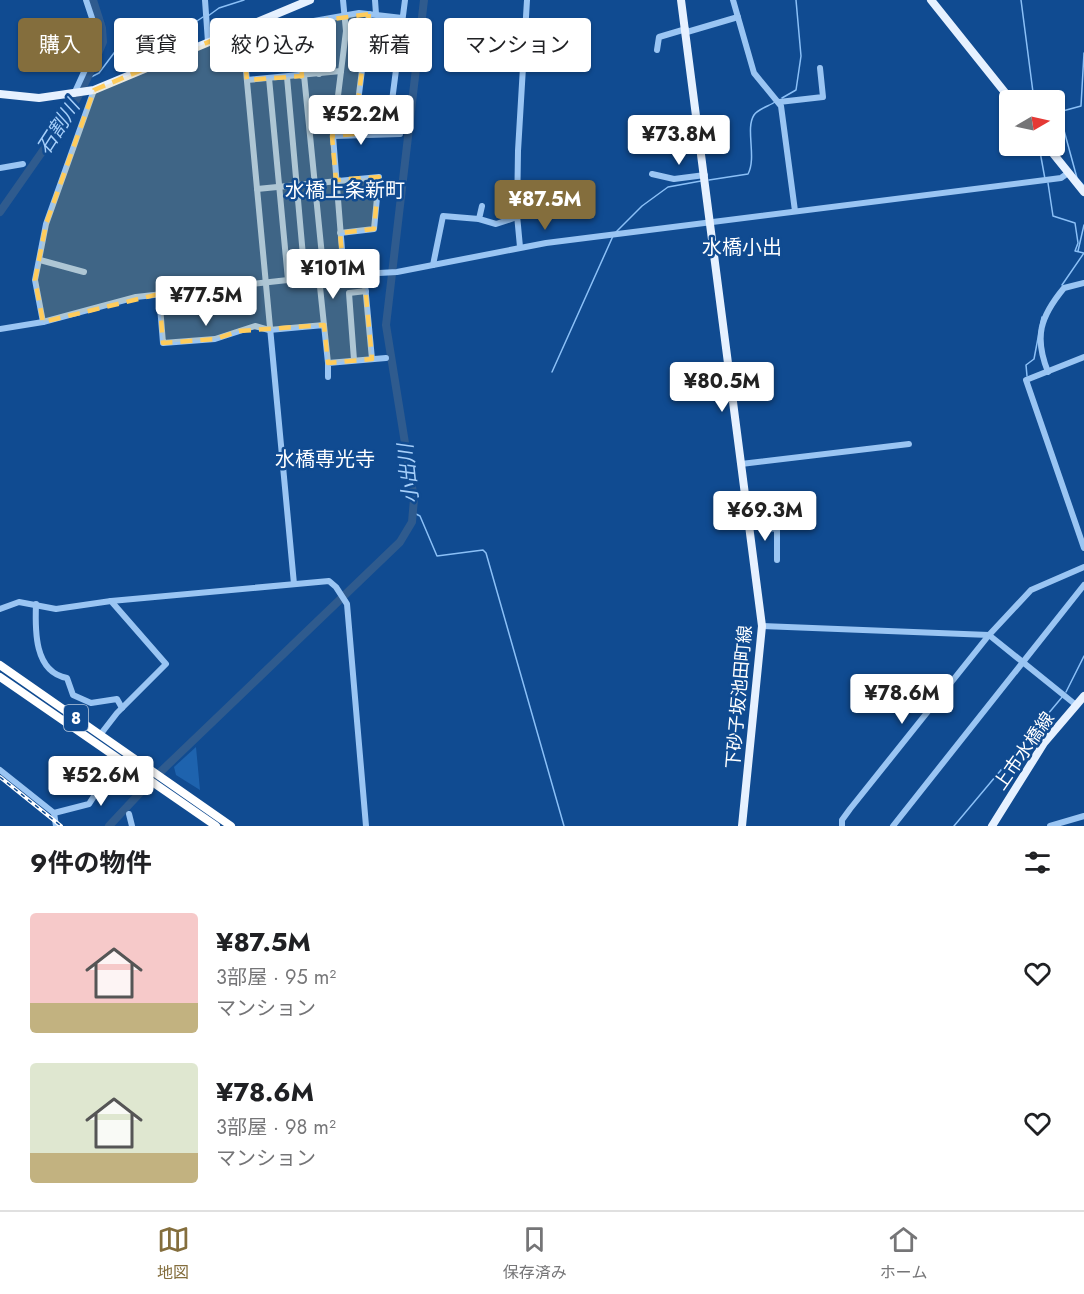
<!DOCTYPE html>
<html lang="ja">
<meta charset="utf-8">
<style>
:root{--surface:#fff;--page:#f6f6f6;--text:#202124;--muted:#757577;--line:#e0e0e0;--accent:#846e3d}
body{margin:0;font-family:Jost,"Noto Sans JP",sans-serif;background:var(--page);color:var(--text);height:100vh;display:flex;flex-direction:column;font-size:22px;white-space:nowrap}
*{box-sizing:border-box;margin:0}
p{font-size:20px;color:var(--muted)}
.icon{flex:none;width:33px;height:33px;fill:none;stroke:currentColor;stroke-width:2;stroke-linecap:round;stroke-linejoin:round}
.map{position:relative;height:826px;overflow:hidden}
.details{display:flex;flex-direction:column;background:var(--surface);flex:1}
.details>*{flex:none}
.guide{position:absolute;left:18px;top:18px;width:600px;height:54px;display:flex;gap:12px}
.needle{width:39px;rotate:81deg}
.tools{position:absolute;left:999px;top:90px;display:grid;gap:12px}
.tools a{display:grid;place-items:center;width:66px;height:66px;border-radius:6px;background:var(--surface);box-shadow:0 2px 4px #0004;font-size:30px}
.price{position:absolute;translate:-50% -51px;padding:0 14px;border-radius:6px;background:#fff;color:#222;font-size:20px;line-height:39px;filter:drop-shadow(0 2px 3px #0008)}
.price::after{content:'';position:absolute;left:50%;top:36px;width:18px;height:14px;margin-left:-9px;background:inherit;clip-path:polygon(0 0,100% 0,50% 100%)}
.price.active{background:var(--accent);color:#fff}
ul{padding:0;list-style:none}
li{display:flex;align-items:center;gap:18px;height:150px;padding:0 30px}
li span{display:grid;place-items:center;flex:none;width:168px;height:120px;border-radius:6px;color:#555}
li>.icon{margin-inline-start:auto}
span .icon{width:72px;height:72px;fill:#fffc;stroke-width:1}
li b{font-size:26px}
h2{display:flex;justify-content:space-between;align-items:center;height:72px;padding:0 30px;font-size:26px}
.tag{padding:0 21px;border-radius:6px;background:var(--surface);box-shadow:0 2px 4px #0004;font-size:21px;line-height:54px}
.tag.active{background:var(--accent);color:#fff}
.tabs{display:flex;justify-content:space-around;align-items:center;height:84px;border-top:2px solid var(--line);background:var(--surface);font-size:16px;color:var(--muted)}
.tabs a{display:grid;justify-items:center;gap:3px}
.tabs .active{color:var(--accent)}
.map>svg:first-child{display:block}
.green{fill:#1e63ae}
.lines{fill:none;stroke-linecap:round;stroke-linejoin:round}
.stream{stroke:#8bc0f7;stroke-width:1.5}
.river{stroke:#2f5b8e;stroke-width:8}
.minor{stroke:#9ac5f3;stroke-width:6}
.major{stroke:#e6f1ff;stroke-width:8}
.highway{stroke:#fff;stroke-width:8}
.rail-casing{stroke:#fff;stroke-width:4}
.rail{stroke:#104b91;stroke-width:1.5;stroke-dasharray:4.5;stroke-linecap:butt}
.marked{fill:#ffcc5c;fill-opacity:0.2;stroke:#ffcc5c;stroke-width:4.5;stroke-dasharray:12 8;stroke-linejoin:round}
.labels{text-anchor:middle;stroke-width:5;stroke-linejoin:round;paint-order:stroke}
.shield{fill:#104b91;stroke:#b7c9de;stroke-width:1.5}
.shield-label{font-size:16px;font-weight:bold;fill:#fff}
.street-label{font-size:18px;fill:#fff;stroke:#104b91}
.water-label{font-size:20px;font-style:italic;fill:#a6cffa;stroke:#104b91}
.neighbourhood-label{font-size:20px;fill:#fff;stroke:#104b91}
</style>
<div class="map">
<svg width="1084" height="826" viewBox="0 0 1084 826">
<rect width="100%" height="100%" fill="#104b91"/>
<path class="green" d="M196 747 200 790 176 775 174 767Z"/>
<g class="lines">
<g class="stream">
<path d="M1021 0 1034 100"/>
<path d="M208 16 219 8 244 0"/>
<path d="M1084 53 1081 106 1059 112 1077 178 1084 186"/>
<path d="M87 79 99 73 117 49 154 29 197 21 203 17"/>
<path d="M782 98 796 90 801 56 796 0"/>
<path d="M1039 146 1045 179"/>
<path d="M709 180 748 174C757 157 745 129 754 115 758 109 769 106 775 102"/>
<path d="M1048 183 1053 216 1075 223 1078 243 1075 251 1084 253 1062 285"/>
<path d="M616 232 642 206 668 187 701 181"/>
<path d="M1078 251 1084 225"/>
<path d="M552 372 613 236"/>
<path d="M1027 376 1026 365 1034 359 1042 317"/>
<path d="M414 513 420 516 437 556 483 550 486 553 564 826"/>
<path d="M1066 692 1084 656"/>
<path d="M954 826 1063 696"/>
</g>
<g class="river">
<path d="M0 212 70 112 87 79 103 42 102 28 93 0"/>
<path d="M109 826 153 779 400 542 412 522 414 499 386 325 424 0"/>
</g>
<g class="minor">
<path d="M205 0 208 42"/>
<path d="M343 0 346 31 333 136 344 275"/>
<path d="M375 0 376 14"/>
<path d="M733 0 754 73 781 106 795 211"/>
<path d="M314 21 319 74"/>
<path d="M242 28 294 584"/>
<path d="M687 32 738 17"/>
<path d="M657 50 659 37 686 29"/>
<path d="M304 75 324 276"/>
<path d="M302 76 297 24 359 13 402 18"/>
<path d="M287 77 305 278"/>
<path d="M269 78 288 280"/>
<path d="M247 80 341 71"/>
<path d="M74 94 90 59 97 33 86 0"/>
<path d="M779 102 823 97 820 68"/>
<path d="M388 132 405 0"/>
<path d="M354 134 369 14"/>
<path d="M333 136 400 134"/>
<path d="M0 168 23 164"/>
<path d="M652 174 674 179 705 175"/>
<path d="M257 189 379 177 374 229 340 233"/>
<path d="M482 206 479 219 496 224 517 217"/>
<path d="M520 247 517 215 518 151 527 0"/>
<path d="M40 260 84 272"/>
<path d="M433 265 443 216 479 219"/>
<path d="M364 274 372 359"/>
<path d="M319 277 324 325"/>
<path d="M159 294 163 343 215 339 255 326 269 330 324 325 328 363"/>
<path d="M43 322 35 280 46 224 94 90"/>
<path d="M0 329 43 322 136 297 324 276 397 272 546 243 1061 178 1068 173"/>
<path d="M1084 357 1026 380 1084 548"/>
<path d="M354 360 349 293 366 291"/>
<path d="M1048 372C1034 337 1040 317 1064 288L1084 283"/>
<path d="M328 377V363L386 358"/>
<path d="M741 464 909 444"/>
<path d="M749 526 777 529V560"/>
<path d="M111 601 329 581 336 587 347 604 366 826"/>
<path d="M36 604C35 630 34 672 67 678L73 695 91 703 117 699 122 708"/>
<path d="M0 609 19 602 56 609 111 601 166 664 117 713 100 735"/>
<path d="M762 626 989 635 1076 705"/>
<path d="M0 770 54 813 56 826"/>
<path d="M54 813 89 804 118 759"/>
<path d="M129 814 132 826"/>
<path d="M842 826V820L850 809 989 635 1031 590 1084 567"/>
<path d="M893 826 1084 585"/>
<path d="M1050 826 1084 816"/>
</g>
<g class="major">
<path d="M681 0 762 626 742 826"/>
<path d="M931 0 1011 100"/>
<path d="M0 94 39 98 94 90 310 0"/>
<path d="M1047 146 1084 192"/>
<path d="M992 826 1044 743 1084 696"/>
</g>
<g class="highway">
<path d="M0 665 231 826"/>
<path d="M0 677 216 826"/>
</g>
<defs>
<path id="rail" d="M0 777 61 826"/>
</defs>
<use href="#rail" class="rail-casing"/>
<use href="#rail" class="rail"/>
</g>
<path class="marked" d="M369 14 354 134 332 136 336 180 379 177 374 229 340 233 344 275 364 274 372 359 328 363 324 325 239 331 215 339 163 343 159 294 43 322 35 280 46 224 94 90 242 28 247 80 302 76 297 24Z"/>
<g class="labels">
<rect class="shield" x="64" y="705" width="24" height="26" rx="4.5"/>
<g class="shield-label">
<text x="76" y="724">8</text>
</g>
<g class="street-label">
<text transform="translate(739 697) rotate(-85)" y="6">下砂子坂池田町線</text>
<text transform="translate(1024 751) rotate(-55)" y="6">上市水橋線</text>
</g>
<g class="water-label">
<text transform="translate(58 127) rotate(-57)" y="7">石割川</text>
<text transform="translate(408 474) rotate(-96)" y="7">小出川</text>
</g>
<g class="neighbourhood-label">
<text x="345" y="197">水橋上条新町</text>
<text x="742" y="254">水橋小出</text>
<text x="325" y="466">水橋専光寺</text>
</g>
</g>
</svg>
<div class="tools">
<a><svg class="needle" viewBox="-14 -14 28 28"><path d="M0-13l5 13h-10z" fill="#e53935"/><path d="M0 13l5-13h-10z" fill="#757577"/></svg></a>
</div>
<b class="price" style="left:361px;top:146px">¥52.2M</b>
<b class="price" style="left:679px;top:166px">¥73.8M</b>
<b class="price active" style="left:545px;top:231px">¥87.5M</b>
<b class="price" style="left:333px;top:300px">¥101M</b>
<b class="price" style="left:206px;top:327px">¥77.5M</b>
<b class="price" style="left:722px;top:413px">¥80.5M</b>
<b class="price" style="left:765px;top:542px">¥69.3M</b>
<b class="price" style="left:902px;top:725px">¥78.6M</b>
<b class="price" style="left:101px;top:807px">¥52.6M</b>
<div class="guide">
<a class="tag active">購入</a>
<a class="tag">賃貸</a>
<a class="tag">絞り込み</a>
<a class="tag">新着</a>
<a class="tag">マンション</a>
</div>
</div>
<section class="details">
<h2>9件の物件<svg class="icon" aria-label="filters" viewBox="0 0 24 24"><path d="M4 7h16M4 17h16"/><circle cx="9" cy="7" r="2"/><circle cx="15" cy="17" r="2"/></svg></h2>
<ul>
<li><span style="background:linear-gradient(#f6c9c9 75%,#c2b280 0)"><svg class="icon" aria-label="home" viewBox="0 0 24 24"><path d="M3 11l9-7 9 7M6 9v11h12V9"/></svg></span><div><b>¥87.5M</b><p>3部屋 · 95 m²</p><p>マンション</p></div><svg class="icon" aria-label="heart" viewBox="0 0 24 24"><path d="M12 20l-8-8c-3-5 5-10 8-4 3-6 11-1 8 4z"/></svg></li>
<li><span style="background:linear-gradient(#dfe7d0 75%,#c2b280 0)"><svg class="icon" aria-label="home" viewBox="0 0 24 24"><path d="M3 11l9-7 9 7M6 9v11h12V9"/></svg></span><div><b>¥78.6M</b><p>3部屋 · 98 m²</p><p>マンション</p></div><svg class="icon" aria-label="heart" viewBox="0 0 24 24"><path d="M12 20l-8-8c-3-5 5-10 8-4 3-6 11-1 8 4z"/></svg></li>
</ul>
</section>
<nav class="tabs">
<a class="active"><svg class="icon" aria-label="map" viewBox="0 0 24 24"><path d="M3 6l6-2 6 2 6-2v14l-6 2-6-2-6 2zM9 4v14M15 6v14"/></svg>地図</a>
<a><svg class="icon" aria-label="saved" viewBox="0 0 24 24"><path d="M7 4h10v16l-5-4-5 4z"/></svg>保存済み</a>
<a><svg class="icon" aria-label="home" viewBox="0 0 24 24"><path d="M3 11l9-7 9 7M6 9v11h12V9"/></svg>ホーム</a>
</nav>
